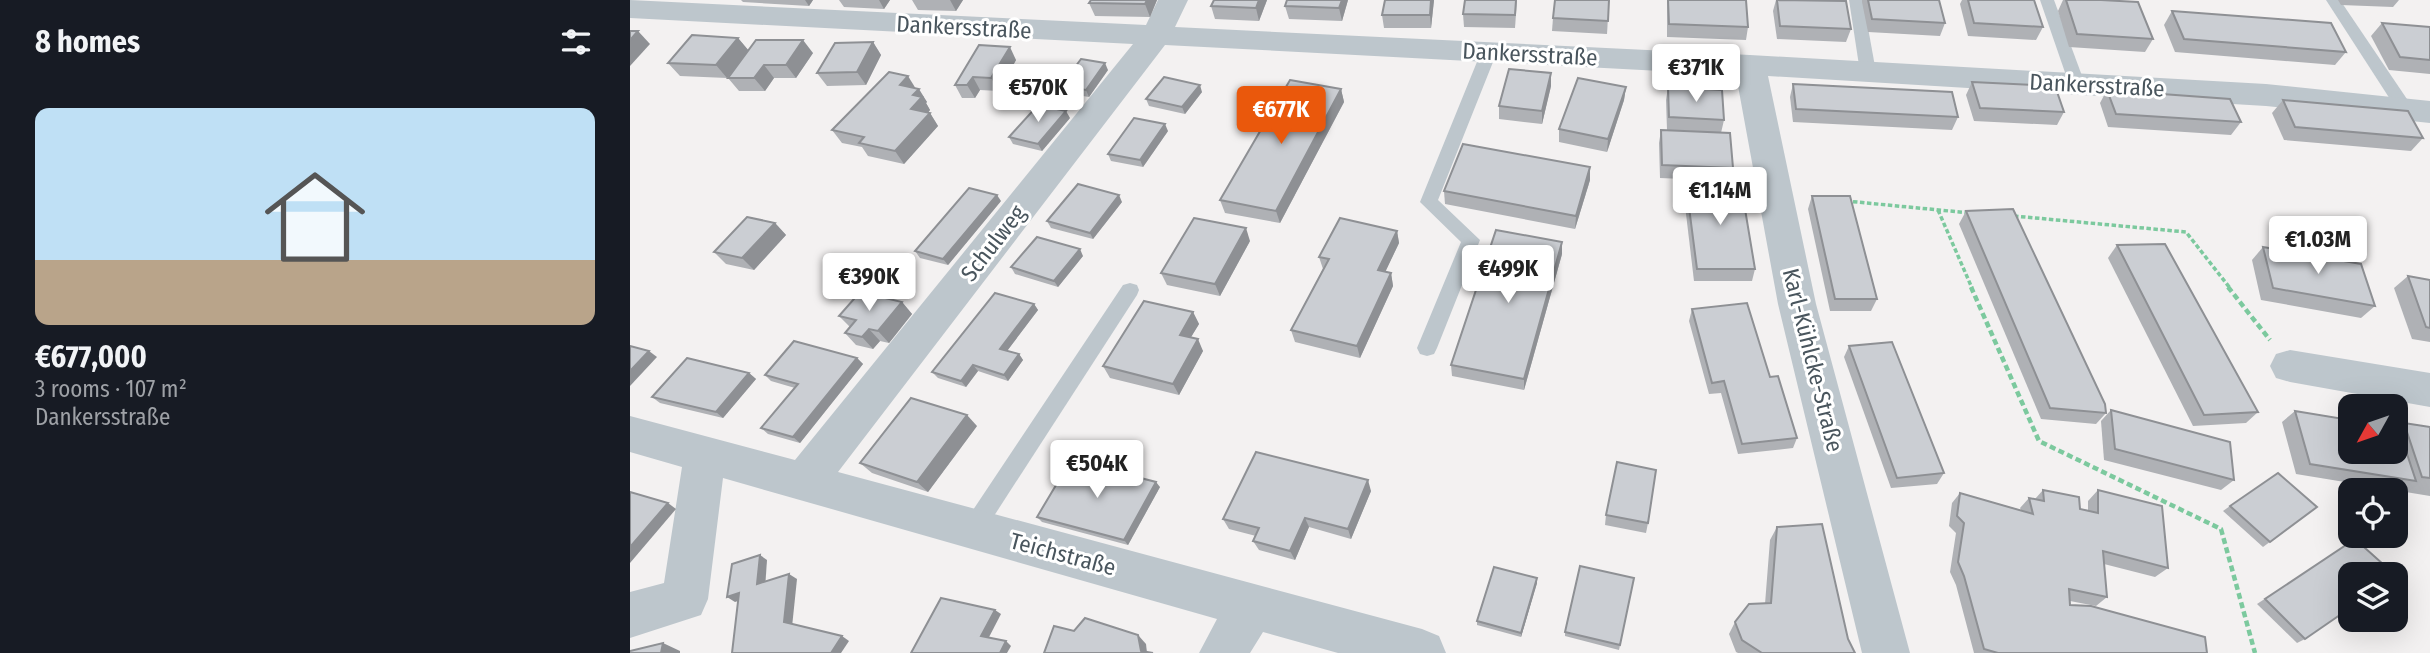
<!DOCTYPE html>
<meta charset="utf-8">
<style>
:root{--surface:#171b24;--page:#20242c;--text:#f1f3f6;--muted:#9ea1a6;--line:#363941;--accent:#ea580c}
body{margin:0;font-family:"Fira Sans Condensed",sans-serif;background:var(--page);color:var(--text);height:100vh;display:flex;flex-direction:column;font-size:26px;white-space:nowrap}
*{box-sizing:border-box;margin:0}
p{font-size:23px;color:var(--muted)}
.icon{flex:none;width:38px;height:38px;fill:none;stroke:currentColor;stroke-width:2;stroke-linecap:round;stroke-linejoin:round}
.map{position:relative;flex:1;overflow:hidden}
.panel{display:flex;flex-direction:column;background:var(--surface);width:630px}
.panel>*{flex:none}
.needle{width:46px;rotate:230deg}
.buttons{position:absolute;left:1708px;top:394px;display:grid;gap:14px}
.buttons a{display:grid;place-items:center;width:70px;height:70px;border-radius:14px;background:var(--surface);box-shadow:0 7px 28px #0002;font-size:35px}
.price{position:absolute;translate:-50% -60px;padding:0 16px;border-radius:7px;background:#fff;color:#222;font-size:23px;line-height:46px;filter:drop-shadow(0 2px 4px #0008)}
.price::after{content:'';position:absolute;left:50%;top:42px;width:21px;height:16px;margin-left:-10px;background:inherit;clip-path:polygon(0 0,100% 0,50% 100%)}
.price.active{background:var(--accent);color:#fff}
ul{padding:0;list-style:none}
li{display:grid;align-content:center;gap:14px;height:371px;padding:0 35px}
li+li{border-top:2px solid var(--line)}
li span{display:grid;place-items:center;height:217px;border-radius:14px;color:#555}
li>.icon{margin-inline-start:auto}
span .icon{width:126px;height:126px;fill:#fffc;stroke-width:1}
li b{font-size:30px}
h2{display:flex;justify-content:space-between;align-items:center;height:84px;padding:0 35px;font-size:30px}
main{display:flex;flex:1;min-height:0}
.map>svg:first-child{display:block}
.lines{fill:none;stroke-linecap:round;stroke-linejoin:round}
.path-far1{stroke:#7cc99e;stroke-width:3.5;stroke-dasharray:4.5 2.5;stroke-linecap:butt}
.path{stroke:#7cc99e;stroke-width:4.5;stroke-dasharray:6 3.5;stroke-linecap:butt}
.lane{fill:#bdc6cc;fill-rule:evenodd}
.street{fill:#bdc6cc;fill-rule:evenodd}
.wall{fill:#afb1b5}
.shaded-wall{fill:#8e9094}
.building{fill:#cbced3;stroke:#8e9094;stroke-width:2}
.labels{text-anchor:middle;stroke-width:6;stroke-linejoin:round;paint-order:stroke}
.street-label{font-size:23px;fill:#49555d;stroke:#fff}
</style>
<main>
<section class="panel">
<h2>8 homes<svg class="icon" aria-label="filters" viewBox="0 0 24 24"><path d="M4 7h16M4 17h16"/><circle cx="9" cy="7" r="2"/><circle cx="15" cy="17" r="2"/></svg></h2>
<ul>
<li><span style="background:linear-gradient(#bfe0f5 70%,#b9a48a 0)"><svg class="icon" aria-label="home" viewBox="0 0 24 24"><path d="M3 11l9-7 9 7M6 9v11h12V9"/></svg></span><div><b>€677,000</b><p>3 rooms · 107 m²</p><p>Dankersstraße</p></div></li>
</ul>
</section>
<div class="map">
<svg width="1800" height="653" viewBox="0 0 1800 653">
<rect width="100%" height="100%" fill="#f3f1f1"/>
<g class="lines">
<g class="path-far1">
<path d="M1216 201 1340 213"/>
<path d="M1308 210 1342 288"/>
<path d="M1384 216 1556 232 1600 288"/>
</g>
<g class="path">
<path d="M1341 287 1409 441 1591 529 1625 653"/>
<path d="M1598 287 1640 340"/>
</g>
<g class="lane">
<path d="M1219 0H1233L1246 72 1244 76H1232L1230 72Z"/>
<path d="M1410 0H1424L1455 84 1453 88 1447 89 1439 84Z"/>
<path d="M1696 0H1710L1781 105 1783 109 1781 113H1769Z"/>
<path d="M859 47 867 52 808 200 850 240 807 348 804 354 797 356 790 354 787 348 831 242 790 202 851 52Z"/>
<path d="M500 283 507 285 509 290 507 295 351 536 343 539 335 536 332 529 335 522 493 285Z"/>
</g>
<g class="street">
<path d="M0 0 516 25 528 0H558L545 27 1120 55 1636 84 1800 101V123L1636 106 1138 76 1186 304 1280 653H1232L1148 304 1106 75 535 45 208 472 792 629 809 636 816 653H708L633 632 620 653H569L587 619 93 478 78 599 71 615 0 638V592L34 583 52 467 0 452V416L165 460 503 44 0 18Z"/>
<path d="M1660 350 1800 373V407L1660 382 1646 378 1640 366 1646 354Z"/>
</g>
</g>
<g class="wall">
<path d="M111 0H183L179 6 113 2Z"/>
<path d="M209 0H260L254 9 214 7Z"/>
<path d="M282 0H333L326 11 288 10Z"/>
<path d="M461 0H527L520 17 465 16 459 3Z"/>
<path d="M637 0 629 21 585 19 581 6Z"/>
<path d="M657 0H718L712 21 659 19 655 6Z"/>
<path d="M804 0 801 28H754L752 15Z"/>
<path d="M835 0H887L885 28 834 27 833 14Z"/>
<path d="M979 0 977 34 922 31 923 18Z"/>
<path d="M1037 0H1116L1118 27 1116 40 1037 37Z"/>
<path d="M1146 0H1196L1221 29 1216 42 1147 39 1143 11Z"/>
<path d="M1232 0H1309L1315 23 1310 36 1238 32 1232 2Z"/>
<path d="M1332 0H1404L1413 27 1406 40 1338 36 1330 4Z"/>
<path d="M1433 0H1471L1523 39 1515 52 1439 47 1428 11Z"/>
<path d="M1708 0H1769L1763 7 1711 5Z"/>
<path d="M1542 11 1716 52 1705 65 1545 52 1534 25Z"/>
<path d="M1752 23 1800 27V74L1759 70 1741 36Z"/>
<path d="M108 38 118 50 183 53 166 78H144L135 91H109L98 78 109 63 97 78 50 76 38 63Z"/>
<path d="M243 42 251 55 236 85 197 86 187 73Z"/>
<path d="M349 45 386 60 369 91 350 90 345 98H332L325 85Z"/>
<path d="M478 70 459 97 434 93 431 86Z"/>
<path d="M921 73V86L912 124 869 119V106Z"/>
<path d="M1342 82 1434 112 1427 125 1344 121 1336 95Z"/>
<path d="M1163 84 1328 117 1322 130 1163 122 1160 97Z"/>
<path d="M996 87 994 100 977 152 929 142V129Z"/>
<path d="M1038 87 1094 120 1091 133 1103 168 1100 181 1030 178 1029 143 1031 130 1087 132 1037 130 1036 100Z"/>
<path d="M286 88 297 102 296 103 300 110 298 113H300L308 126 274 164 238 156 232 147 212 143 202 130Z"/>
<path d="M711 89 714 102 650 223 595 213 590 200Z"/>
<path d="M1477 90 1611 122 1601 135 1478 127 1470 103Z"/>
<path d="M572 92 555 114 519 106 516 99Z"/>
<path d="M1653 100 1793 138 1781 151 1654 140 1642 113Z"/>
<path d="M440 118 412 151 383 144 379 137Z"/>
<path d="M538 131 513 167 481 161 478 154Z"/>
<path d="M960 167V180L945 229 815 204 814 191Z"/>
<path d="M1056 184 1125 269 1122 281H1064L1054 197Z"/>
<path d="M1182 196 1247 299 1241 311H1200L1178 209Z"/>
<path d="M371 201 318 265 290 258 285 251Z"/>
<path d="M492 202 463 239 421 228 417 221Z"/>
<path d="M1336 211 1476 413 1466 424 1411 419 1329 224Z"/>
<path d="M145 223 156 235 124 270 96 264 84 252Z"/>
<path d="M767 231 769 243 755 272 761 273 763 286 730 358 665 342 661 330 693 269 689 257Z"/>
<path d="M620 241 590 296 537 285 531 273Z"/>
<path d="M1487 245 1628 412 1616 423 1563 426 1478 258Z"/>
<path d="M1633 247 1745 306 1731 318 1631 300 1622 260Z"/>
<path d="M932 254 894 390 822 376 821 365Z"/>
<path d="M453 256 428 287 385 274 381 267Z"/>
<path d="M1778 276 1800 280V342L1782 339 1764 288Z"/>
<path d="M272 302 282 314 259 343 250 341 243 349 226 345 215 333 220 327 209 316Z"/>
<path d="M404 304 408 310 377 351 389 354 393 360 378 381 348 371 336 387 308 378 302 372Z"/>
<path d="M1062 309 1140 377 1167 438 1163 448 1108 454 1091 393 1079 394 1059 321Z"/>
<path d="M563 312 569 324 561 337 573 351 549 395 480 378 473 366Z"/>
<path d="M1219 346 1314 473 1307 484 1261 488 1214 357Z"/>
<path d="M227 358 233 364 170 443 138 434 131 428 165 388 141 381 135 375Z"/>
<path d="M119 373 126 379 93 418 30 403 22 397Z"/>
<path d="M1481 410 1604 480 1591 490 1474 460 1471 421Z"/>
<path d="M1665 411 1768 427 1774 423 1800 427V496L1666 474 1652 422Z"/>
<path d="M347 426 298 492 242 473 230 463Z"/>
<path d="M530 487 498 545 412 522 407 517Z"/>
<path d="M1413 490 1450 509 1458 510V501L1468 490 1538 568 1525 577 1474 564 1477 597 1466 606 1440 601V605L1577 653H1344L1326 585 1320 572 1326 533 1319 526 1322 503 1330 493 1391 510 1390 508 1399 498 1405 499Z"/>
<path d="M741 491 721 539 679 527 665 560 629 550 623 541 626 536 599 529 593 519Z"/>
<path d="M1600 506 1687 507 1633 547 1593 511Z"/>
<path d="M976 515 1018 523 1016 533 975 525Z"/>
<path d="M1147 527 1218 639 1225 653H1108L1106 652 1099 634 1105 622 1135 604 1140 540Z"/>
<path d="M1725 539 1675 639 1667 643 1627 604Z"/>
<path d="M907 578V583L891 637 847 625V621Z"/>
<path d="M1004 578 989 650 935 636V632Z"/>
</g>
<g class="shaded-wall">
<path d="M175 0H183L179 6Z"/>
<path d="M249 0H260L254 9Z"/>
<path d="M320 0H333L326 11Z"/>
<path d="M517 0H527L520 17 515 4Z"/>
<path d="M629 0H637L629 21 626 8Z"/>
<path d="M712 0H718L712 21 709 8Z"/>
<path d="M801 0H804L801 28 800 15Z"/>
<path d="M8 31 20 44 0 66V40Z"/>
<path d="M108 38 119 51 97 78 86 65Z"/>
<path d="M173 40 183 53 166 78 156 65Z"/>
<path d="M243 42 251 55 236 85 227 72Z"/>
<path d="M380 47 386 60 369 91 361 78Z"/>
<path d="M475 63 478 70 459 97 456 90Z"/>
<path d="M134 65 144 78 135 91 124 78Z"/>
<path d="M921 73V86L912 124V111Z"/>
<path d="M278 76 286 89 270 85Z"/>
<path d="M343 77 350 90 345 98 337 85Z"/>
<path d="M570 85 572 92 555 114 552 107Z"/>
<path d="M996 87 994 100 977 152 978 139Z"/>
<path d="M289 89 297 102 296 103 300 110 290 122 281 109 283 95Z"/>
<path d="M711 89 714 102 650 223 646 211Z"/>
<path d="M436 111 440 118 412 151 408 144Z"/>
<path d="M300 113 308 126 274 164 265 151Z"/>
<path d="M535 124 538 131 513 167 510 160Z"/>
<path d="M960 167V180L945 229 946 216Z"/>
<path d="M367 195 371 201 318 265 313 259Z"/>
<path d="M489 195 492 202 463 239 460 233Z"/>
<path d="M145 223 156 235 124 270 112 258Z"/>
<path d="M616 228 620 241 590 296 585 284Z"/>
<path d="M767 231 769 243 750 283 748 270Z"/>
<path d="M932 242V254L894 390V379Z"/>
<path d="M450 249 453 256 428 287 424 281Z"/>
<path d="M761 273 763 286 730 358 727 346Z"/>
<path d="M272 302 282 314 259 343 248 331Z"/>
<path d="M404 304 408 310 374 355 370 349Z"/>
<path d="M563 312 569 324 555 347 550 335Z"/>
<path d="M239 329 250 341 243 349 232 337Z"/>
<path d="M568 339 573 351 549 395 543 384Z"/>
<path d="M19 351 27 357 0 386V371Z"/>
<path d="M389 354 393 360 378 381 374 375Z"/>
<path d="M227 358 233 364 170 443 163 437Z"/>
<path d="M343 365 348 371 336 387 331 381Z"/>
<path d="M119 373 126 379 93 418 86 412Z"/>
<path d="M337 415 347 426 298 492 287 482Z"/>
<path d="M738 480 741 491 721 539 718 529Z"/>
<path d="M526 482 530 487 498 545 494 540Z"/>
<path d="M38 503 46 509 0 563V547Z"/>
<path d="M675 518 679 527 665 560 660 551Z"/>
<path d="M130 555 137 560 135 589 127 584Z"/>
<path d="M159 574 167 579 162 627 154 622Z"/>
<path d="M907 578V583L891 637V633Z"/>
<path d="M109 593 117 598 105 602 97 597Z"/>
<path d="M365 610 371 614 357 641 351 636Z"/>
<path d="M508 635 516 644 517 653 511 651Z"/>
<path d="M212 636 219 641 211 653H201Z"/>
<path d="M376 641 381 646 377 653H370Z"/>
<path d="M33 643 50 651V653H31Z"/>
</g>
<g class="building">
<path d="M461 0H517L515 4 459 3Z"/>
<path d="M584 0H629L626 8 581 6Z"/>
<path d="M657 0H712L709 8 655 6Z"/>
<path d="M755 0H801L800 15H752Z"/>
<path d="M835 0H886L885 15 833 14Z"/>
<path d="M925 0H979L978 21 923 18Z"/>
<path d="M1038 0H1116L1118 27 1039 24Z"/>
<path d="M1147 0 1216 1 1221 29 1150 26Z"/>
<path d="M1238 0H1309L1315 23 1242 19Z"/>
<path d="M1338 0H1404L1413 27 1344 23Z"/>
<path d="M1436 0H1471L1508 2 1523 39 1447 34Z"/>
<path d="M1542 11 1701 23 1716 52 1554 39Z"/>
<path d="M1752 23 1800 27V60L1770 57Z"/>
<path d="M0 31H8L0 40Z"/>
<path d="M62 35 108 38 86 65 38 63Z"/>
<path d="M126 40H173L156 65H134L124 78H98Z"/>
<path d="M243 42 227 72 187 73 205 43Z"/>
<path d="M349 45 380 47 361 78 343 77 337 85H325Z"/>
<path d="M451 59 475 63 456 90 431 86Z"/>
<path d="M879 69 921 73 912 111 869 106Z"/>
<path d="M259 72 278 76 270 85 289 89 283 95 292 97 281 109 300 113 265 151 229 143 234 137 202 130Z"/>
<path d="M534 77 570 85 552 107 516 99Z"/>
<path d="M948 78 996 87 978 139 929 129Z"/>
<path d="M660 80 711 89 646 211 590 200Z"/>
<path d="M1342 82 1425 86 1434 112 1350 108Z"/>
<path d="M1163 84 1322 92 1328 117 1166 109Z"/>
<path d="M1038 87 1092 90 1094 120 1039 117Z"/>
<path d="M1477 90 1600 99 1611 122 1486 114Z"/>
<path d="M1653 100 1778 111 1793 138 1665 127Z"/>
<path d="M408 105 436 111 408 144 379 137Z"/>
<path d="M504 118 535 124 510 160 478 154Z"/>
<path d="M1031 130 1100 133 1103 168 1032 165Z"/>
<path d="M833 144 960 167 946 216 814 191Z"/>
<path d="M448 184 489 195 460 233 417 221Z"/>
<path d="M1056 184 1111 185 1125 269H1067Z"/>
<path d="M339 188 367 195 313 259 285 251Z"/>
<path d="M1182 196H1220L1247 299H1205Z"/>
<path d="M1383 209 1475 404 1476 413 1420 408 1336 211Z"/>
<path d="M117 217 145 223 112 258 84 252Z"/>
<path d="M564 218 616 228 585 284 531 273Z"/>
<path d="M710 218 767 231 748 270 761 273 727 346 661 330 699 259 689 257Z"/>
<path d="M866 230 932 242 894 379 821 365Z"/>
<path d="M407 237 450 249 424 281 381 267Z"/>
<path d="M1535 244 1628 412 1574 415 1487 245Z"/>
<path d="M1633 247 1731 264 1745 306 1643 288Z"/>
<path d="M1778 276 1800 280V328L1796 327Z"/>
<path d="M230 292 272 302 248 331 239 329 232 337 215 333 226 320 209 316Z"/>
<path d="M365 293 404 304 370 349 389 354 374 375 343 365 331 381 302 372Z"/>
<path d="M514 301 563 312 550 335 568 339 543 384 473 366Z"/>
<path d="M1117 303 1140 377 1148 376 1167 438 1112 444 1094 381 1082 383 1062 309Z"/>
<path d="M164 341 227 358 163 437 131 428 168 384 135 375Z"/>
<path d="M1262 342 1314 473 1267 478 1219 346Z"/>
<path d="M0 346 19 351 0 371Z"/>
<path d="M57 358 119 373 86 412 22 397Z"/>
<path d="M281 398 337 415 287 482 230 463Z"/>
<path d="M1481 410 1600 442 1604 480 1485 449Z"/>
<path d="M1665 411 1720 420V452H1766V427H1768L1786 481 1680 464Z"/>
<path d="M1774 423 1800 427V478L1792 477Z"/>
<path d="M626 452 738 480 718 529 675 518 660 551 623 541 629 528 593 519Z"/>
<path d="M441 460 526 482 494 540 407 517Z"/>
<path d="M987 462 1026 470 1018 523 976 515Z"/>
<path d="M1648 473 1687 507 1640 542 1600 506Z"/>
<path d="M1413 490 1449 497 1450 509 1468 513V490L1532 506 1538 568 1473 551 1477 597 1439 589 1440 605 1461 606 1575 637 1577 653H1368L1354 649 1334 576 1328 562 1334 523 1327 516 1330 493 1403 514 1399 498 1414 501Z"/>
<path d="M0 492 38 503 0 547Z"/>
<path d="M1192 524 1218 639 1225 653H1132L1112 640 1105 622 1119 604 1141 603 1147 527Z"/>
<path d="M1725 539 1764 574H1720V608L1675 639 1635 599Z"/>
<path d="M130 555 127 584 159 574 154 622 212 636 201 653H102L109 593 97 597 102 564Z"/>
<path d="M950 566 1004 578 990 645 935 632Z"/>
<path d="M864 567 907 578 891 633 847 621Z"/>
<path d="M311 598 365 610 351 636 376 641 370 653H281Z"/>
<path d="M455 618 508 635 511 651 523 653H414L424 626 444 631Z"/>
<path d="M33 643 31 653H0V651Z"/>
</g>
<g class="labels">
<g class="street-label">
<text transform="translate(334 27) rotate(3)" y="8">Dankersstraße</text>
<text transform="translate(900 54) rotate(3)" y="8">Dankersstraße</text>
<text transform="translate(1467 85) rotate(3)" y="8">Dankersstraße</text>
<text transform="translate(363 243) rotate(-52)" y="8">Schulweg</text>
<text transform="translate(1183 360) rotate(76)" y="8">Karl-Kühlcke-Straße</text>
<text transform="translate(433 554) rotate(15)" y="8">Teichstraße</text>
</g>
</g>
</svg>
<div class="buttons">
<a><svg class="needle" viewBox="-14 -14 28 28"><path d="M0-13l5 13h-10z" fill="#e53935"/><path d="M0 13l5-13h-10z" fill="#9ea1a6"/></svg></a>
<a><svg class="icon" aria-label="locate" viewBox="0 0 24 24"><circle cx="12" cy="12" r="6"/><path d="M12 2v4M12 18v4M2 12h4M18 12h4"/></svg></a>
<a><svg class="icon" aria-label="layers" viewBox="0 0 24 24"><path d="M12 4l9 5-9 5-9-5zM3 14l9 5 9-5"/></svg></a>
</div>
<b class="price" style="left:1066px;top:104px">€371K</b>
<b class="price" style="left:408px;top:124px">€570K</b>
<b class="price active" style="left:651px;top:146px">€677K</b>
<b class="price" style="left:1090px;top:227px">€1.14M</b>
<b class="price" style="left:1688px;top:276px">€1.03M</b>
<b class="price" style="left:878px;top:305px">€499K</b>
<b class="price" style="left:239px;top:313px">€390K</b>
<b class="price" style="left:467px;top:500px">€504K</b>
</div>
</main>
